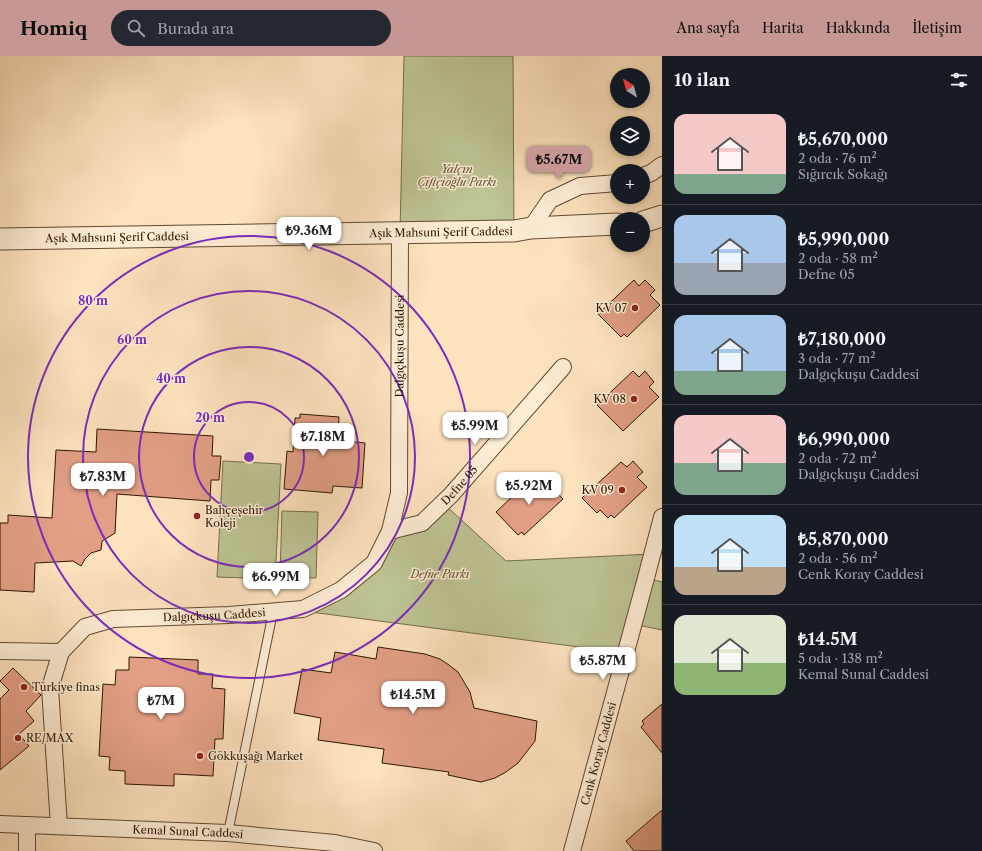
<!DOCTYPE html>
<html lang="tr">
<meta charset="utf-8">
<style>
:root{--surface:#171b24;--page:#242831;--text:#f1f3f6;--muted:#9ea1a6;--line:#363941;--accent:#c59692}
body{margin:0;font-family:"Libre Caslon Text",serif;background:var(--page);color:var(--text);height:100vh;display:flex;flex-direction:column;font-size:15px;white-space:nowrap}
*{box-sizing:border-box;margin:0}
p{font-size:13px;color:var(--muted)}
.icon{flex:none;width:22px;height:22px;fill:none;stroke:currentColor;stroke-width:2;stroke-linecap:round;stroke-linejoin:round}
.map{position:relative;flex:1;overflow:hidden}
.sheet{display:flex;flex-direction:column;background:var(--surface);width:320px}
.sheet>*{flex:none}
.needle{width:26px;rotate:323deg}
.controls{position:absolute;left:610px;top:12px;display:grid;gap:8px}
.controls a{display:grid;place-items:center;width:40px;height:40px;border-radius:50%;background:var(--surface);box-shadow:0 2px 6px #0003;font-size:20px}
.price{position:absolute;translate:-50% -34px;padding:0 9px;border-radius:8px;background:#fff;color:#222;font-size:13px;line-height:26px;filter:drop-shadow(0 1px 2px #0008)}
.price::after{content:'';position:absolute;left:50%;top:24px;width:12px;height:9px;margin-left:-6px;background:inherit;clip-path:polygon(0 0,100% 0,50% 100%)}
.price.on{background:var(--accent);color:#111}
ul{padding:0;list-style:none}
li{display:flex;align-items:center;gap:12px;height:100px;padding:0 12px}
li+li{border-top:1px solid var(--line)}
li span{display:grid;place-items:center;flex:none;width:112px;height:80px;border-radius:12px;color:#555}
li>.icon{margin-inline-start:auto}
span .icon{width:48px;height:48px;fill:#fffc;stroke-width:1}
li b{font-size:17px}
h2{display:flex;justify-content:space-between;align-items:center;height:48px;padding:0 12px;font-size:17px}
header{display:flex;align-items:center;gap:24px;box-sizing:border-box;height:56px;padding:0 20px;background:var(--accent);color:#111}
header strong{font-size:19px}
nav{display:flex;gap:22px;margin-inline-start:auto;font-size:14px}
.search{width:280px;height:36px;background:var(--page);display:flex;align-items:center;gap:10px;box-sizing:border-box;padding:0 14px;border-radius:22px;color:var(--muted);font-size:15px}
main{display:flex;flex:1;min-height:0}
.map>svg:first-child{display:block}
.green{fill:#bec494;stroke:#766d4a}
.building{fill:#e29f85;stroke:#2d1600}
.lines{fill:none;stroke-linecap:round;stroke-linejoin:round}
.service-casing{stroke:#614930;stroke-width:10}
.minor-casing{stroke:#614930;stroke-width:18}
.tertiary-casing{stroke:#614930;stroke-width:23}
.service{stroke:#feedd5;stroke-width:8}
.minor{stroke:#feedd5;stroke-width:16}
.tertiary{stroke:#feedd5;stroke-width:21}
.ring{fill:none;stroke:#7b2cbf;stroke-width:2}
.poi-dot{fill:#8f2418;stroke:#feedd5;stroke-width:1.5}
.labels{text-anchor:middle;stroke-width:3;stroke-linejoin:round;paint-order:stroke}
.park-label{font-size:11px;font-style:italic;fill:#605334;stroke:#feedd5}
.street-label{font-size:11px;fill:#2d1600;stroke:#feedd5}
.poi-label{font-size:11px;fill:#2d1600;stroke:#feedd5;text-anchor:start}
.centre{fill:#7b2cbf;stroke:#feedd5;stroke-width:2}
.ring-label{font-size:12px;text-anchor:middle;font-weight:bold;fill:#7b2cbf;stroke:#feedd5;stroke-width:3;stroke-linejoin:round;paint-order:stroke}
</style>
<header>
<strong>Homiq</strong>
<div class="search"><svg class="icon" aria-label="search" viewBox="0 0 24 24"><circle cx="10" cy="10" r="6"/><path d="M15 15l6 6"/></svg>Burada ara</div>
<nav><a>Ana sayfa</a><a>Harita</a><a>Hakkında</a><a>İletişim</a></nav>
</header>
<main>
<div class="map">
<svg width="662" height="795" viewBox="0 0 662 795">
<rect width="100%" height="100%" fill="#fee3bf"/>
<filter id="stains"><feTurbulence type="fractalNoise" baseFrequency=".005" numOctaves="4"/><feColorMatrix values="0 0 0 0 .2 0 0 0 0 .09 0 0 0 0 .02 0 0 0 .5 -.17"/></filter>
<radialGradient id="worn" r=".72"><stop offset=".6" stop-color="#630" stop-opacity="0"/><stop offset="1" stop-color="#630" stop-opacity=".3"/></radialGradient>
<g class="green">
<path d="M404 0H513L514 175 400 177Z"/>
<path d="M223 405 281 408 275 523 217 521Z"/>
<path d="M443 447 506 505 652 498 646 522 662 526V574L633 568 625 597 295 554 341 534 390 475Z"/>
<path d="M282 455 318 456 316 522 280 521Z"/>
</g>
<g class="building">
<path d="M634 224 639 230 645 224 655 234 650 239 660 249 627 281 624 278 621 281 598 258Z"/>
<path d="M633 315 639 321 645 315 654 326 649 331 659 341 623 375 597 349Z"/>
<path d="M300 358 339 361 338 376 347 385 365 387 362 432 333 430 332 437 284 433 287 395 293 396 295 362H300Z"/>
<path d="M97 373 213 380 212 400H221L219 424H211L210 445 117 438 115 477 102 485 101 494 91 497 85 503 81 510 73 505 35 507 34 536 0 534V467H8V459L52 462 56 394 96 396Z"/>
<path d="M633 405 643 416 637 421 647 431 614 462 611 459 608 462 600 454 597 457 582 442 621 406 627 411Z"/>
<path d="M532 422 537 428 543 422 563 443 524 479 522 476 518 479 496 456Z"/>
<path d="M378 591 425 598 440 603 449 609 458 616 470 636 474 652 537 665 535 685 518 707 506 716 495 722 481 726 448 719 449 716 382 707 384 693 318 684 321 662 294 657 302 613 331 617 335 596 376 603Z"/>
<path d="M129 601 198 604V618H213L212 632 225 633 223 683H215L213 720 174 718V730L125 728V715L109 714 110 701 99 700 103 628 115 629 116 614H129Z"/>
<path d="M13 612 41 639 26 655 34 665 19 678 29 690 0 714V643L9 634 0 625Z"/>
<path d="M662 648V697L641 671 644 668 642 665Z"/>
<path d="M662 754V795H634L626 785Z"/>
</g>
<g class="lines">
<defs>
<path id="service" d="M228 777 273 556"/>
<g id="minor">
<path d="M643 120 651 117 662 109"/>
<path d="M531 172 550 144 580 130 617 127"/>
<path id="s1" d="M390 475 422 467 451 439 563 311"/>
<path d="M0 595 61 596"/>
<path id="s2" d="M0 768 228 777 335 787 374 795"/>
<path d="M27 769V795"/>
<path id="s3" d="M59 770 50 632 61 596 85 571 113 563 229 559 303 553 341 534 374 507 390 475 399 437 400 177"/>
<path id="s4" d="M572 795 646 522 662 461"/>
</g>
<g id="tertiary">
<path d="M643 166 662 160"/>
<path id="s5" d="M0 183 514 175 531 172 617 168"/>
</g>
</defs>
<use href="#service" class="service-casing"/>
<use href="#minor" class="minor-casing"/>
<use href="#tertiary" class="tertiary-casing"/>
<use href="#service" class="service"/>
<use href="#minor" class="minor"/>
<use href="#tertiary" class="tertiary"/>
</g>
<g class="ring">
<circle cx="249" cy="401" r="55"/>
<circle cx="249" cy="401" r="110"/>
<circle cx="249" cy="401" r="166"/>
<circle cx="249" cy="401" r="221"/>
</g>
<g class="poi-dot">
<circle cx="635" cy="252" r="4"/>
<circle cx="634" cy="343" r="4"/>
<circle cx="622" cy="434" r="4"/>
<circle cx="197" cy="460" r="4"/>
<circle cx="24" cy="631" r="4"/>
<circle cx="18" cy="682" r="4"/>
<circle cx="200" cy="700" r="4"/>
</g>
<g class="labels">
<g class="park-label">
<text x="457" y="117">Yalçın<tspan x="457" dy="13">Çiftçioğlu Parkı</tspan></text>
<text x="440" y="522">Defne Parkı</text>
</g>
<g class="street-label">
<text dy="4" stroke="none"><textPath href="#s5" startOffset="441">Aşık Mahsuni Şerif Caddesi</textPath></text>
<text dy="4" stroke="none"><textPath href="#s5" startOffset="117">Aşık Mahsuni Şerif Caddesi</textPath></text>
<text dy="4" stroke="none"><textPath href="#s3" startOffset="737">Dalgıçkuşu Caddesi</textPath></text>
<text dy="4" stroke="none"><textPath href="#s1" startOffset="86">Defne 05</textPath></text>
<text dy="4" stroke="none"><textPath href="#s3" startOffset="341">Dalgıçkuşu Caddesi</textPath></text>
<text dy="4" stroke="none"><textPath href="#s4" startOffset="101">Cenk Koray Caddesi</textPath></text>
<text dy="4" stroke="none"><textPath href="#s2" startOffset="188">Kemal Sunal Caddesi</textPath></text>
</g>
<g class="poi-label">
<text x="627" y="256" text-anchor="end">KV 07</text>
<text x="626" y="347" text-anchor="end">KV 08</text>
<text x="614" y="438" text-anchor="end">KV 09</text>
<text x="205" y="458">Bahçeşehir<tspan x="205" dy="13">Koleji</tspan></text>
<text x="32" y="635">Türkiye finas</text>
<text x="26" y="686">RE/MAX</text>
<text x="208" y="704">Gökkuşağı Market</text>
</g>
</g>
<circle cx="249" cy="401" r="6" class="centre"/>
<g class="ring-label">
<text x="93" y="249">80 m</text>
<text x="132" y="288">60 m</text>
<text x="171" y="327">40 m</text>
<text x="210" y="366">20 m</text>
</g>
<rect width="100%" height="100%" filter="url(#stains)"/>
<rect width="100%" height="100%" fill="url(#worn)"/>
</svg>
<div class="controls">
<a><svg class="needle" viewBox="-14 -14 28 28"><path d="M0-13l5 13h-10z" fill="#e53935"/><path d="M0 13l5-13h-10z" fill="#9ea1a6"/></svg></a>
<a><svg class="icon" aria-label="layers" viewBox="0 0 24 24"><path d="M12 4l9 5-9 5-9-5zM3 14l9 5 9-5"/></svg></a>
<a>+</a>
<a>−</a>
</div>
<b class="price on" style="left:559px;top:124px">₺5.67M</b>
<b class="price" style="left:309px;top:195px">₺9.36M</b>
<b class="price" style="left:475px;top:390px">₺5.99M</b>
<b class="price" style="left:323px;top:401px">₺7.18M</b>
<b class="price" style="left:103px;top:441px">₺7.83M</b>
<b class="price" style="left:529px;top:450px">₺5.92M</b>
<b class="price" style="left:276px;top:541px">₺6.99M</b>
<b class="price" style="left:603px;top:625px">₺5.87M</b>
<b class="price" style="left:413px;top:659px">₺14.5M</b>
<b class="price" style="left:161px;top:665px">₺7M</b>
</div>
<section class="sheet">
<h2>10 ilan<svg class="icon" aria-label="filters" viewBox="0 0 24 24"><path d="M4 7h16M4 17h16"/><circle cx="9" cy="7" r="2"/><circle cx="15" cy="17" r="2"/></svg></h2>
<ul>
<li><span style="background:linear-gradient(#f6c9c9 75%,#7fa58c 0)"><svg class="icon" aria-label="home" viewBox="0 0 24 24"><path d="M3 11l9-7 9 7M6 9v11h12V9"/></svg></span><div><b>₺5,670,000</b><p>2 oda · 76 m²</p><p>Sığırcık Sokağı</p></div></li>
<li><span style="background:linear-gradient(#a9c7e8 60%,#9aa5b1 0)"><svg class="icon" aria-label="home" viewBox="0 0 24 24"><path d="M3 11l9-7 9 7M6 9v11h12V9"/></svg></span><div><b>₺5,990,000</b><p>2 oda · 58 m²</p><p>Defne 05</p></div></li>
<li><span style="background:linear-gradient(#a9c7e8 70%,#7fa58c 0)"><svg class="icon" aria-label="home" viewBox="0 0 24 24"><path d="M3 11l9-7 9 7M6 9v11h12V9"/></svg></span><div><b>₺7,180,000</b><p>3 oda · 77 m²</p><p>Dalgıçkuşu Caddesi</p></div></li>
<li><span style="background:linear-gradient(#f6c9c9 60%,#7fa58c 0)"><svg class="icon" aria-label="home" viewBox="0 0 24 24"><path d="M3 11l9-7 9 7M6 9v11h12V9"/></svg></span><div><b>₺6,990,000</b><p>2 oda · 72 m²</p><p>Dalgıçkuşu Caddesi</p></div></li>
<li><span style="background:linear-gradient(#bfe0f5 65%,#b9a48a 0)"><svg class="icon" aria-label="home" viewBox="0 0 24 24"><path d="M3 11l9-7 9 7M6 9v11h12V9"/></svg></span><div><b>₺5,870,000</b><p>2 oda · 56 m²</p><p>Cenk Koray Caddesi</p></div></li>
<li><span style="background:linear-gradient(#dfe7d0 60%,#8fb573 0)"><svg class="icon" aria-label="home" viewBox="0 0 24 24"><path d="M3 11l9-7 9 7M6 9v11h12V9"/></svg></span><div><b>₺14.5M</b><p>5 oda · 138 m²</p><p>Kemal Sunal Caddesi</p></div></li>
</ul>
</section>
</main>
